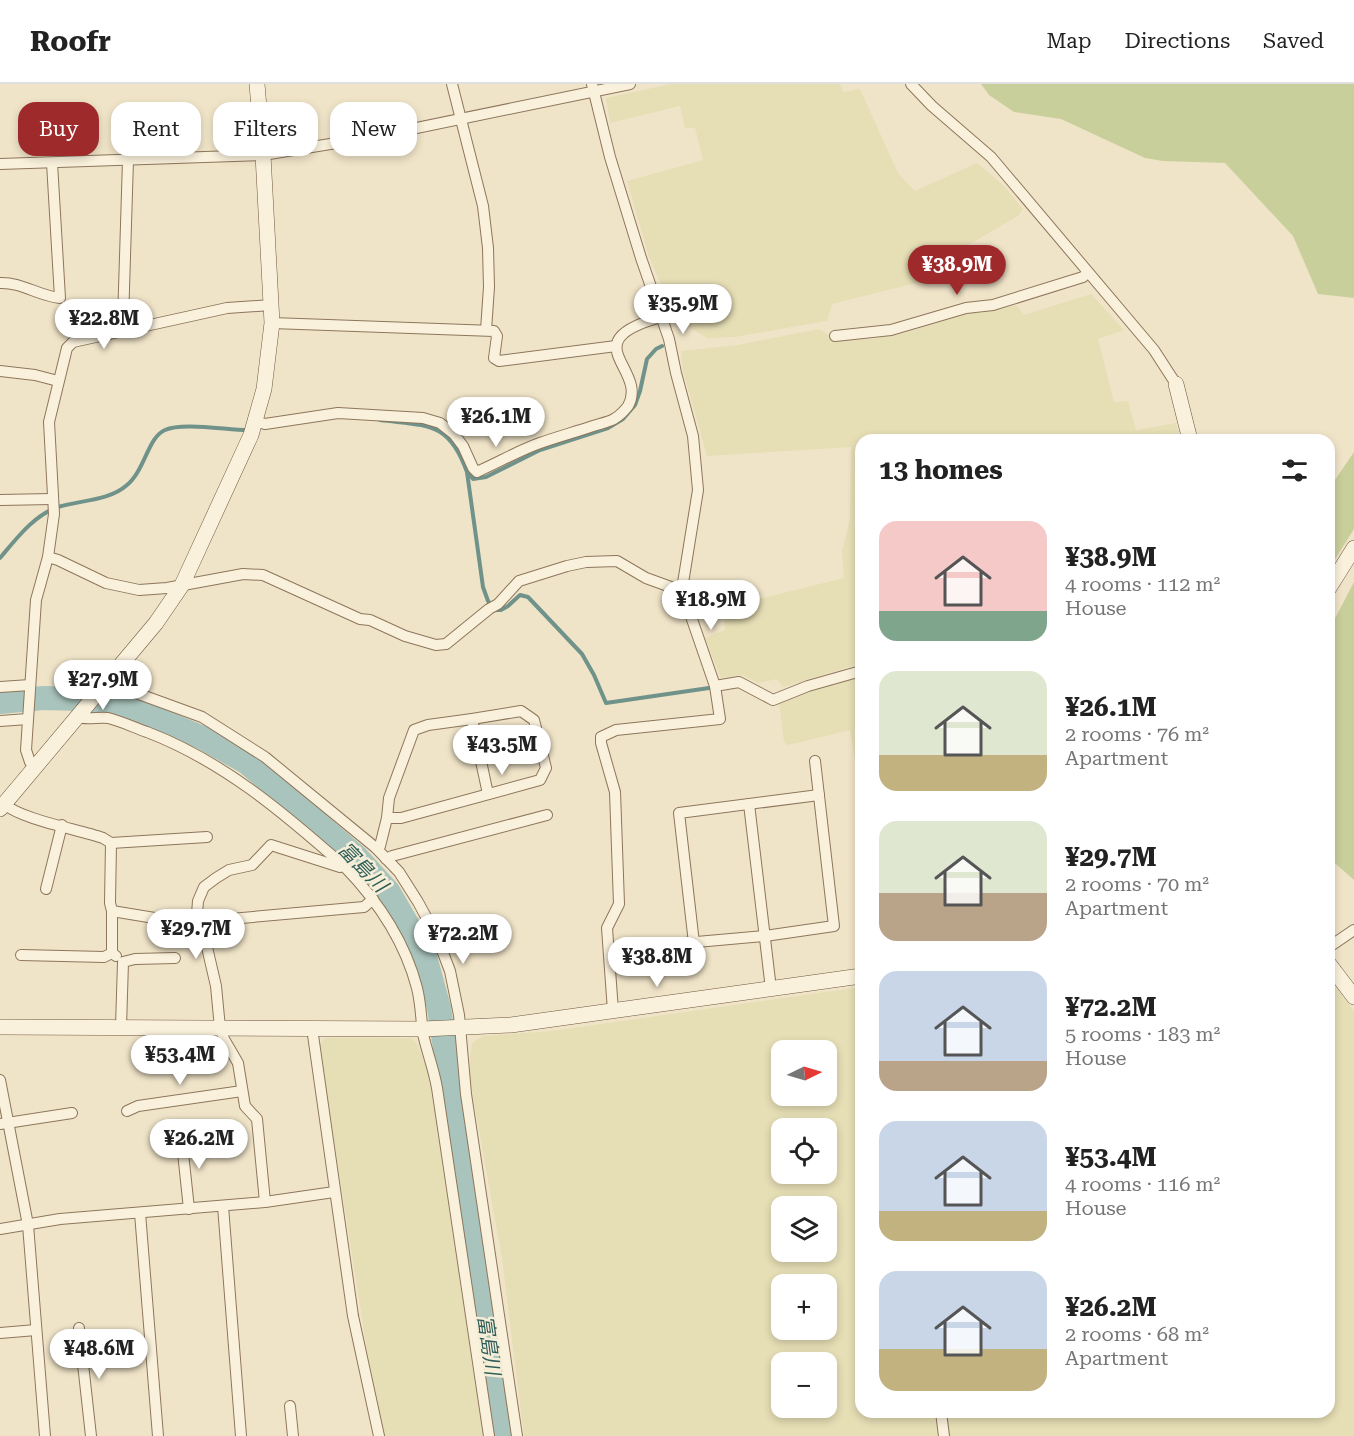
<!DOCTYPE html>
<meta charset="utf-8">
<style>
:root{--surface:#fff;--page:#f2f2f2;--text:#222;--muted:#767676;--line:#e0e0e0;--accent:#9e2a2b}
body{margin:0;font-family:"Roboto Serif","Noto Sans JP",serif;background:var(--page);color:var(--text);height:100vh;display:flex;flex-direction:column;font-size:22px;white-space:nowrap}
*{box-sizing:border-box;margin:0}
p{font-size:20px;color:var(--muted)}
.icon{flex:none;width:33px;height:33px;fill:none;stroke:currentColor;stroke-width:2;stroke-linecap:round;stroke-linejoin:round}
.map{position:relative;flex:1;overflow:hidden}
.panel{position:absolute;left:855px;top:350px;width:480px;height:984px;display:flex;flex-direction:column;background:var(--surface);border-radius:18px;box-shadow:0 3px 9px #0003}
.panel>*{flex:none}
.hud{position:absolute;left:18px;top:18px;width:570px;height:54px;display:flex;gap:12px}
.needle{width:39px;rotate:85deg}
.buttons{position:absolute;left:771px;top:956px;display:grid;gap:12px}
.buttons a{display:grid;place-items:center;width:66px;height:66px;border-radius:12px;background:var(--surface);box-shadow:0 3px 9px #0003;font-size:30px}
.price{position:absolute;translate:-50% -51px;padding:0 14px;border-radius:21px;background:#fff;color:#222;font-size:20px;line-height:39px;filter:drop-shadow(0 2px 3px #0008)}
.price::after{content:'';position:absolute;left:50%;top:36px;width:18px;height:14px;margin-left:-9px;background:inherit;clip-path:polygon(0 0,100% 0,50% 100%)}
.price.current{background:var(--accent);color:#fff}
ul{padding:0;list-style:none}
li{display:flex;align-items:center;gap:18px;height:150px;padding:0 24px}
li span{display:grid;place-items:center;flex:none;width:168px;height:120px;border-radius:18px;color:#555}
li>.icon{margin-inline-start:auto}
span .icon{width:72px;height:72px;fill:#fffc;stroke-width:1}
li b{font-size:26px}
h2{display:flex;justify-content:space-between;align-items:center;height:72px;padding:0 24px;font-size:26px}
.pill{padding:0 21px;border-radius:18px;background:var(--surface);box-shadow:0 3px 9px #0003;font-size:21px;line-height:54px}
.pill.current{background:var(--accent);color:#fff}
header{display:flex;align-items:center;gap:36px;box-sizing:border-box;height:84px;padding:0 30px;background:var(--surface);border-bottom:2px solid var(--line)}
header strong{font-size:28px}
nav{display:flex;gap:33px;margin-inline-start:auto;font-size:21px}
.map>svg:first-child{display:block}
.farmland{fill:#e6deb5;fill-rule:evenodd}
.green{fill:#c9cf9b}
.lines{fill:none;stroke-linecap:round;stroke-linejoin:round}
.stream{stroke:#6f938a;stroke-width:4}
.river{stroke:#a9c4bc;stroke-width:24}
.street-casing{stroke:#8d765c;stroke-width:12}
.secondary-casing{stroke:#6f573f;stroke-width:16}
.street{stroke:#faf1dc;stroke-width:10}
.secondary{stroke:#faf1dc;stroke-width:15}
.labels{text-anchor:middle;stroke-width:5;stroke-linejoin:round;paint-order:stroke}
.water-label{font-size:20px;font-style:italic;fill:#2f5d5a;stroke:#f7eed8}
</style>
<header>
<strong>Roofr</strong>
<nav><a>Map</a><a>Directions</a><a>Saved</a></nav>
</header>
<div class="map">
<svg width="1354" height="1352" viewBox="0 0 1354 1352">
<rect width="100%" height="100%" fill="#f0e4c8"/>
<g class="farmland">
<path d="M671 0H840L843 8 860 5 898 89 915 107 977 79 1004 102 1023 125 1018 132 963 164 964 187 832 220 827 237 735 253 707 254 682 239 670 220 649 173 627 97 703 76 695 44H685L680 22 610 39 606 14Z"/>
<path d="M1091 210 1124 246 1098 255 1114 318 1128 317 1136 346 1176 339 1180 355 861 356V579L783 603 777 595 758 599 742 591 721 594 705 554 725 546 723 524 844 494 842 467 850 435 851 363 707 372 683 287 681 267 738 261 819 245 835 255H872L905 249 967 229H981L1016 221 1024 231Z"/>
<path d="M861 590V712L850 646 788 661 784 658 779 618Z"/>
<path d="M1329 894 1354 927V1352H524L502 1174 470 996V976L472 959 483 952 552 947 861 903V1328H1329ZM782 966H826V1011H782ZM782 1044H826V1089H782ZM782 1122H826V1167H782ZM782 1200H826V1245H782ZM782 1278H826V1323H782Z"/>
<path d="M325 954H411L417 960 428 988 483 1352H385L367 1266 319 961Z"/>
</g>
<g class="green">
<path d="M981 0H1354V214L1318 210 1293 152 1225 79 1163 77 1145 74 1061 35 1014 28 989 11Z"/>
<path d="M1354 368V445L1329 485V416L1335 396Z"/>
<path d="M1354 498V796L1329 774V546Z"/>
</g>
<g class="lines">
<g class="stream">
<path d="M380 336C428 342 449 337 467 388L483 503 488 517 496 526H501L508 522 520 511 528 513 582 570 594 591 606 619 709 604"/>
<path d="M468 389 473 395 486 393 540 366 608 344 623 335 635 321 640 307 647 275 656 265 662 262"/>
<path d="M0 474C16 455 34 431 58 423 81 416 109 417 127 401 145 386 148 353 165 346 182 338 227 346 247 346"/>
</g>
<path class="river" d="M0 618 43 614 80 615 126 622 203 654 246 678 356 772 388 807 424 869 439 924 502 1352"/>
<defs>
<g id="street">
<path d="M452 0 483 122 488 164 489 203 486 246"/>
<path d="M592 0 610 73 641 174 669 255 676 289 693 352 698 406 683 499 679 506"/>
<path d="M911 0 932 22 991 73 1154 266 1176 300"/>
<path d="M0 80 263 71 373 53 630 0"/>
<path d="M0 199C21 198 39 212 60 214L52 79"/>
<path d="M272 239 494 247 497 252 494 274 499 277 616 262"/>
<path d="M124 247 123 237 128 76"/>
<path d="M835 252 891 246 966 224 993 221 1083 193 1087 189"/>
<path d="M0 287 35 291 58 297"/>
<path d="M255 337 265 340 338 329 423 334 440 339 454 350 463 362 473 384 477 388 481 386C501 377 520 366 540 359 557 353 575 348 593 342 599 340 609 338 614 335 619 332 625 326 628 322 649 285 571 258 661 233"/>
<path d="M0 416 52 415"/>
<path d="M48 473 58 476 106 499 139 506 167 504 243 490 263 491 360 535 370 536 405 552 436 561 446 560 489 525 498 520 519 497 567 482 586 478 617 477 646 494 679 506 685 515 715 602 720 635 616 646 601 653V659L615 708 619 820 607 844 613 927"/>
<path d="M106 598 202 633 265 673 376 764 399 788 418 818 437 853 450 887 459 931 466 1010 517 1352"/>
<path d="M715 602 739 598 773 616 808 602 861 587"/>
<path d="M0 603 30 601"/>
<path d="M76 633C87 636 98 633 108 634 121 637 135 644 147 648 223 677 284 729 344 782 377 816 405 858 417 904 421 920 421 935 423 950 427 968 434 986 437 1004L489 1352"/>
<path d="M0 637 28 635"/>
<path d="M34 682 30 678 26 666 36 516 48 473 54 430 49 338 67 264 73 258 227 224 271 221"/>
<path d="M4 720C23 736 77 745 103 754L111 759 110 819 112 827V869"/>
<path d="M749 720 771 905"/>
<path d="M387 734H401L540 696 546 684 534 636 521 627 472 635"/>
<path d="M111 759 207 753"/>
<path d="M376 764 380 762 387 734 389 714 414 646 428 641 472 635 488 710"/>
<path d="M386 775 392 772 547 731"/>
<path d="M46 805 62 741"/>
<path d="M112 827 185 839 364 823 373 815"/>
<path d="M694 859 679 729 819 711"/>
<path d="M674 860 765 852 834 842 815 677"/>
<path d="M1329 863 1354 846"/>
<path d="M21 871 104 873 112 869 116 872"/>
<path d="M121 943 123 878 135 875 175 874"/>
<path d="M312 944 353 1232 379 1352"/>
<path d="M0 996 28 1141 45 1352"/>
<path d="M127 1027 138 1022 242 1007"/>
<path d="M0 1040 72 1029"/>
<path d="M181 1050 189 1125"/>
<path d="M265 1118 257 1035 245 1022 238 979 224 955 220 944 216 902 206 859 197 830 198 817 204 803 216 794 229 786 252 781 271 761 340 783 344 782"/>
<path d="M223 1122 241 1352"/>
<path d="M140 1129 158 1352"/>
<path d="M0 1145 60 1135 265 1118 334 1108"/>
<path d="M79 1244 91 1352"/>
<path d="M0 1249 36 1246"/>
<path d="M290 1322 293 1352"/>
<path d="M941 1328 944 1352"/>
</g>
<g id="secondary">
<path d="M1176 300 1190 356"/>
<path d="M1329 504 1354 464"/>
<path d="M0 725 156 539 182 501 251 351 264 305 272 239 263 71 257 0"/>
<path d="M1329 880 1354 913"/>
<path d="M0 943 423 945 511 941 861 892"/>
</g>
</defs>
<use href="#street" class="street-casing"/>
<use href="#secondary" class="secondary-casing"/>
<use href="#street" class="street"/>
<use href="#secondary" class="secondary"/>
</g>
<g class="labels">
<g class="water-label">
<text transform="translate(363 783) rotate(46)" y="7">富島川</text>
<text transform="translate(489 1261) rotate(82)" y="7">富島川</text>
</g>
</g>
</svg>
<div class="buttons">
<a><svg class="needle" viewBox="-14 -14 28 28"><path d="M0-13l5 13h-10z" fill="#e53935"/><path d="M0 13l5-13h-10z" fill="#767676"/></svg></a>
<a><svg class="icon" aria-label="locate" viewBox="0 0 24 24"><circle cx="12" cy="12" r="6"/><path d="M12 2v4M12 18v4M2 12h4M18 12h4"/></svg></a>
<a><svg class="icon" aria-label="layers" viewBox="0 0 24 24"><path d="M12 4l9 5-9 5-9-5zM3 14l9 5 9-5"/></svg></a>
<a>+</a>
<a>−</a>
</div>
<b class="price current" style="left:957px;top:212px">¥38.9M</b>
<b class="price" style="left:683px;top:251px">¥35.9M</b>
<b class="price" style="left:104px;top:266px">¥22.8M</b>
<b class="price" style="left:496px;top:364px">¥26.1M</b>
<b class="price" style="left:711px;top:547px">¥18.9M</b>
<b class="price" style="left:103px;top:627px">¥27.9M</b>
<b class="price" style="left:502px;top:692px">¥43.5M</b>
<b class="price" style="left:196px;top:876px">¥29.7M</b>
<b class="price" style="left:463px;top:881px">¥72.2M</b>
<b class="price" style="left:657px;top:904px">¥38.8M</b>
<b class="price" style="left:180px;top:1002px">¥53.4M</b>
<b class="price" style="left:199px;top:1086px">¥26.2M</b>
<b class="price" style="left:99px;top:1296px">¥48.6M</b>
<div class="hud">
<a class="pill current">Buy</a>
<a class="pill">Rent</a>
<a class="pill">Filters</a>
<a class="pill">New</a>
</div>
<section class="panel">
<h2>13 homes<svg class="icon" aria-label="filters" viewBox="0 0 24 24"><path d="M4 7h16M4 17h16"/><circle cx="9" cy="7" r="2"/><circle cx="15" cy="17" r="2"/></svg></h2>
<ul>
<li><span style="background:linear-gradient(#f6c9c9 75%,#7fa58c 0)"><svg class="icon" aria-label="home" viewBox="0 0 24 24"><path d="M3 11l9-7 9 7M6 9v11h12V9"/></svg></span><div><b>¥38.9M</b><p>4 rooms · 112 m²</p><p>House</p></div></li>
<li><span style="background:linear-gradient(#dfe7d0 70%,#c2b280 0)"><svg class="icon" aria-label="home" viewBox="0 0 24 24"><path d="M3 11l9-7 9 7M6 9v11h12V9"/></svg></span><div><b>¥26.1M</b><p>2 rooms · 76 m²</p><p>Apartment</p></div></li>
<li><span style="background:linear-gradient(#dfe7d0 60%,#b9a48a 0)"><svg class="icon" aria-label="home" viewBox="0 0 24 24"><path d="M3 11l9-7 9 7M6 9v11h12V9"/></svg></span><div><b>¥29.7M</b><p>2 rooms · 70 m²</p><p>Apartment</p></div></li>
<li><span style="background:linear-gradient(#c9d6e8 75%,#b9a48a 0)"><svg class="icon" aria-label="home" viewBox="0 0 24 24"><path d="M3 11l9-7 9 7M6 9v11h12V9"/></svg></span><div><b>¥72.2M</b><p>5 rooms · 183 m²</p><p>House</p></div></li>
<li><span style="background:linear-gradient(#c9d6e8 75%,#c2b280 0)"><svg class="icon" aria-label="home" viewBox="0 0 24 24"><path d="M3 11l9-7 9 7M6 9v11h12V9"/></svg></span><div><b>¥53.4M</b><p>4 rooms · 116 m²</p><p>House</p></div></li>
<li><span style="background:linear-gradient(#c9d6e8 65%,#c2b280 0)"><svg class="icon" aria-label="home" viewBox="0 0 24 24"><path d="M3 11l9-7 9 7M6 9v11h12V9"/></svg></span><div><b>¥26.2M</b><p>2 rooms · 68 m²</p><p>Apartment</p></div></li>
</ul>
</section>
</div>
